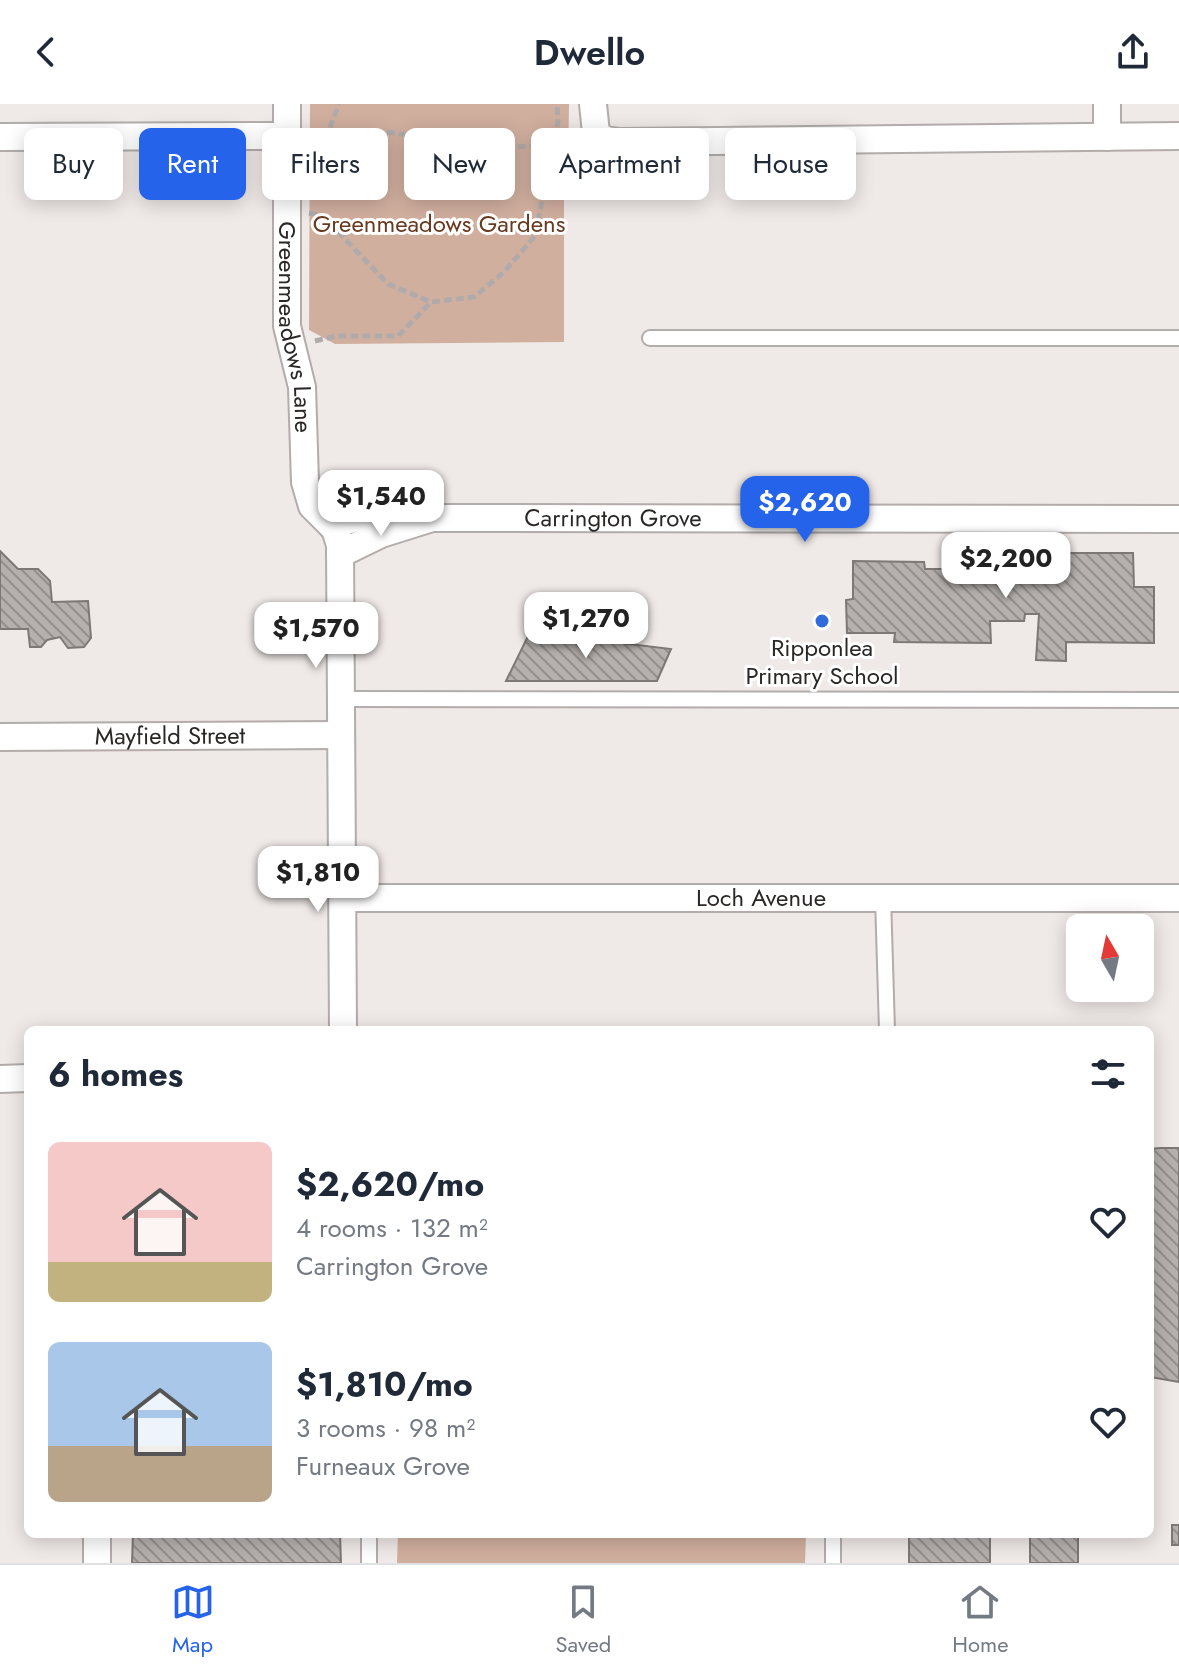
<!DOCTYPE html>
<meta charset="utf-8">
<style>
:root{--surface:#fff;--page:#f2f2f3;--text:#1f2937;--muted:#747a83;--line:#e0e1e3;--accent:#2563eb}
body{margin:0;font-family:Jost,sans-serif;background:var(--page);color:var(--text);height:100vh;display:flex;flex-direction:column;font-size:30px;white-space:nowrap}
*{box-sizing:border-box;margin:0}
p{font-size:26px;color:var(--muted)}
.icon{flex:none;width:44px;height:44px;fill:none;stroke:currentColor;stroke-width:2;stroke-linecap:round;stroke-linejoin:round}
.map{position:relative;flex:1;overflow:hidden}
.sheet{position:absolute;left:24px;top:922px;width:1130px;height:512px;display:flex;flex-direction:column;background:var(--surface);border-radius:12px;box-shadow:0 4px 20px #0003}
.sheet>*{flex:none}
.top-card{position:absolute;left:24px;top:24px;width:1132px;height:72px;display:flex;gap:16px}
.needle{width:52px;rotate:351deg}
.fabs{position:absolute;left:1066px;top:810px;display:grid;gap:16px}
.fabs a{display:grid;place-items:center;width:88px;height:88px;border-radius:12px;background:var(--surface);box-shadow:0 4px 20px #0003;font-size:40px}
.price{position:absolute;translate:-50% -68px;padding:0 18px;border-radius:16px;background:#fff;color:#222;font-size:26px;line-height:52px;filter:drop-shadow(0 2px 4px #0008)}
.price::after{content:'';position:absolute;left:50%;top:48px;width:24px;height:18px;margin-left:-12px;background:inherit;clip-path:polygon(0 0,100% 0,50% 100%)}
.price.selected{background:var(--accent);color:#fff}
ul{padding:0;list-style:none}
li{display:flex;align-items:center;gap:24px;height:200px;padding:0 24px}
li span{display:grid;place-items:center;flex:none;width:224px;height:160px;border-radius:12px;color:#555}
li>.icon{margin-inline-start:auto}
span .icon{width:96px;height:96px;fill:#fffc;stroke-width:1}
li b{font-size:34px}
h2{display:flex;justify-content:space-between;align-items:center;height:96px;padding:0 24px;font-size:34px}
.chip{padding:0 28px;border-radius:12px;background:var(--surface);box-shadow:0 4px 20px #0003;font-size:28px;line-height:72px}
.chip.selected{background:var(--accent);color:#fff}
header{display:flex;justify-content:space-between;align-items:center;height:104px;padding:0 24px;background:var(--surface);font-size:36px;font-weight:600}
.tabs{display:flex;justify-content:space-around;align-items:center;height:112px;border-top:2px solid var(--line);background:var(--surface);font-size:22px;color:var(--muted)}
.tabs a{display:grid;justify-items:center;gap:4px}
.tabs .selected{color:var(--accent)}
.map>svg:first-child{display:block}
.green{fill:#d1af9f}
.building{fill:url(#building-back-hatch);stroke:#7d7876;stroke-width:2}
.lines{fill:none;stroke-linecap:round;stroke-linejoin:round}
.lane-casing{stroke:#b2acaa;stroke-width:18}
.street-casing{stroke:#b2acaa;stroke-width:30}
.path{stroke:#b0abaa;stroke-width:5;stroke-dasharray:8 4;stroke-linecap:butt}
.lane{stroke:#fff;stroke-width:14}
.street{stroke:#fff;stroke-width:26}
.poi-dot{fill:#306bd9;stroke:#fff;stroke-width:3}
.labels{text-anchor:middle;stroke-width:6;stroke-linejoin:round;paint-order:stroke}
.park-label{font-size:24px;fill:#68391f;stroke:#fff}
.street-label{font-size:24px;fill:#2a2827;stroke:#fff}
.poi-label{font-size:24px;fill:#2a2827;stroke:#fff}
</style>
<header><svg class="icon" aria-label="back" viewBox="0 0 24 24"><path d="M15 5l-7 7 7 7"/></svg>Dwello<svg class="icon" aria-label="share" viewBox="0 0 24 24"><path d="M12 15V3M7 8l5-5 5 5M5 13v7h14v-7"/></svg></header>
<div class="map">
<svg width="1179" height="1459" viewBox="0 0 1179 1459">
<defs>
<pattern id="building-back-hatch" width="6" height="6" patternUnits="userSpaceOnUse" patternTransform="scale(2)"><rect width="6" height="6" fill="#b5b0ad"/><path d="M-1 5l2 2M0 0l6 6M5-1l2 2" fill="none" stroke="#938f8d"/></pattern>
</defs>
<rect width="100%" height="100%" fill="#efe9e7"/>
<g class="green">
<path d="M310 0H569L568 69H564V238L335 240 309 226Z"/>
<path d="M398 1430H806L805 1459H397Z"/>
</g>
<g class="building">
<path d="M0 447 18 465H38L50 477 52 498 88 497 91 534 84 543 68 544 60 533 47 536 41 543H30L28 525H0Z"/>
<path d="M981 449H1133L1134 483H1154V539L1066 538V557L1036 556 1039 510H1025L1024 517H990L991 539 894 538 895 529H847L846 496 853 495V457L924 458 925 465H980Z"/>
<path d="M530 528 671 545 657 577H506Z"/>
<path d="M1160 1044H1179V1278L1150 1273V1045Z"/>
<rect x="1172" y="1421" width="7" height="20"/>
<path d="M133 1430H340L341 1459H132Z"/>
<rect x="909" y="1430" width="81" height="29"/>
<rect x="1030" y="1430" width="48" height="29"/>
</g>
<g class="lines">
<defs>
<g id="lane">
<path d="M650 234H1179"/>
<path d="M341 595 1179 596"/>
<path d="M883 793 887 926"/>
<path d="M369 1430V1459"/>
<path d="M833 1430V1459"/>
</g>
<g id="street">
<path id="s1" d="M287 0V222L302 283 305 378 312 402 335 425 340 441 343 926"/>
<path d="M593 0 596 29 605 36 620 38 1179 32"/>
<path d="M1107 0V33"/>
<path d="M0 33 286 32"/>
<path d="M332 422C362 412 393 400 424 412"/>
<path id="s2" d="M340 450 381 430 432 414 1179 415"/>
<path id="s3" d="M0 633 341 631"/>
<path id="s4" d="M343 794H1179"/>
<path d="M0 975 28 974"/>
<path d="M97 1459V1430"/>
</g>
</defs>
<use href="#lane" class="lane-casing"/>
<use href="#street" class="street-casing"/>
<g class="path">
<path d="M311 31H327L339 0"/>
<path d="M327 31 387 28 489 44 576 40"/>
<path d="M309 109 323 112 388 180 431 198 474 193 504 168 535 132 558 17 557 0"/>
<path d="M315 237 336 232H398L431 198"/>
</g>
<use href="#lane" class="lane"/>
<use href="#street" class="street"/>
</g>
<circle class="poi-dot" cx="822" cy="517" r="8"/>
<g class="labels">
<g class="park-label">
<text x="439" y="128">Greenmeadows Gardens</text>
</g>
<g class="street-label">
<text dy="8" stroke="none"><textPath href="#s1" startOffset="224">Greenmeadows Lane</textPath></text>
<text dy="8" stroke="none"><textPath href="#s2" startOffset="280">Carrington Grove</textPath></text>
<text dy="8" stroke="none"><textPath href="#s3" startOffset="170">Mayfield Street</textPath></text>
<text dy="8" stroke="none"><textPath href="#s4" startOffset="418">Loch Avenue</textPath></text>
</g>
<g class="poi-label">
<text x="822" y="552">Ripponlea<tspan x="822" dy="28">Primary School</tspan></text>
</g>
</g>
</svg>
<div class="fabs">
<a><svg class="needle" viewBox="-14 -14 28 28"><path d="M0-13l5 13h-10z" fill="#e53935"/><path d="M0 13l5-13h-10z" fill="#747a83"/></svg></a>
</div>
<b class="price" style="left:381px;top:434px">$1,540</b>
<b class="price selected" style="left:805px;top:440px">$2,620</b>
<b class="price" style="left:1006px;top:496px">$2,200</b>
<b class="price" style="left:586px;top:556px">$1,270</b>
<b class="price" style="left:316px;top:566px">$1,570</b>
<b class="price" style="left:318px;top:810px">$1,810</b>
<div class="top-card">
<a class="chip">Buy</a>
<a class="chip selected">Rent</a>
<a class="chip">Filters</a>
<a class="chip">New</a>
<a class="chip">Apartment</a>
<a class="chip">House</a>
</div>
<section class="sheet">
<h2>6 homes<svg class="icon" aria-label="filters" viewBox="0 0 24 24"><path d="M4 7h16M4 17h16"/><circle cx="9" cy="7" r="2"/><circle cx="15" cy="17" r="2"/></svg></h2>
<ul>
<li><span style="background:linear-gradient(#f6c9c9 75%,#c2b280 0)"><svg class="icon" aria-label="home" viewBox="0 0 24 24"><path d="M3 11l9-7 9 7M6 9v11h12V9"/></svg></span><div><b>$2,620/mo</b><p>4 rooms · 132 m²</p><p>Carrington Grove</p></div><svg class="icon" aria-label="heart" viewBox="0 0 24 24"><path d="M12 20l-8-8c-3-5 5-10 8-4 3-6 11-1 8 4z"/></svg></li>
<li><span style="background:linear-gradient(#a9c7e8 65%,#b9a48a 0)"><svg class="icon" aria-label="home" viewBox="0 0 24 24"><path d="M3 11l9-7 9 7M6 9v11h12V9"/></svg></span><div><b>$1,810/mo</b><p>3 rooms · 98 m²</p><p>Furneaux Grove</p></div><svg class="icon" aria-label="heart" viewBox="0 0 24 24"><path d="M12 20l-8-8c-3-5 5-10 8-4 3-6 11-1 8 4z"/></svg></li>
</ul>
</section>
</div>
<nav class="tabs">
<a class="selected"><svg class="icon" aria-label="map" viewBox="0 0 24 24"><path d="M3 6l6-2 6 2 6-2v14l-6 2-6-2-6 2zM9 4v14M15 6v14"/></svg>Map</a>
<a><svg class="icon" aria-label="saved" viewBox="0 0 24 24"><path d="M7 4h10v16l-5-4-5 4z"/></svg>Saved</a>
<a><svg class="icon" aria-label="home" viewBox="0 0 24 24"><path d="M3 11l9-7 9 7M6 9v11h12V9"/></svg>Home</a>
</nav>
